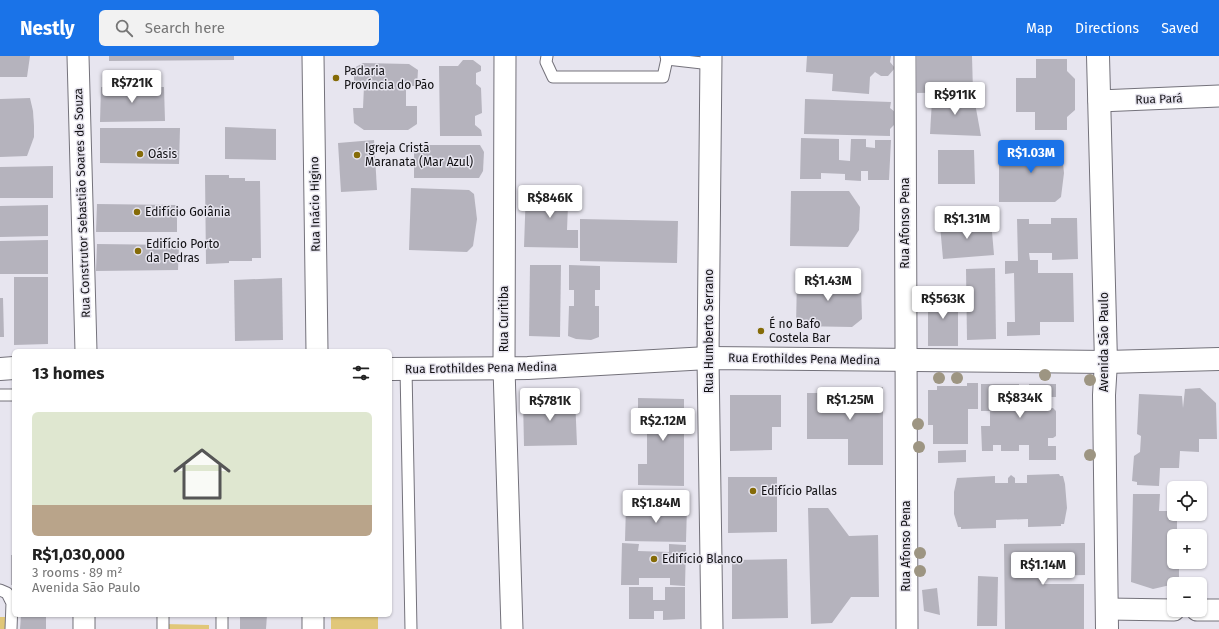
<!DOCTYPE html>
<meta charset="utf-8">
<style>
:root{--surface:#fff;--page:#f2f2f2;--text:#222;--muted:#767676;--line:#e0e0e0;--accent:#1a73e8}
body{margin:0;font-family:"Fira Sans",sans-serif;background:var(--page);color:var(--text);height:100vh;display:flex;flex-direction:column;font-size:15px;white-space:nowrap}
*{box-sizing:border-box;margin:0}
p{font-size:13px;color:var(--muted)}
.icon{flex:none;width:22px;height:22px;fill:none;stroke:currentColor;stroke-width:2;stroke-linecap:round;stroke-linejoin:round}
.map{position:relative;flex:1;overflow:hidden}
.sheet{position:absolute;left:12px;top:293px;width:380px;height:268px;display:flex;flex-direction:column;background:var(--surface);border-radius:6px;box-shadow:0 1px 3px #0004}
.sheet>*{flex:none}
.buttons{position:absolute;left:1167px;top:425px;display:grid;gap:8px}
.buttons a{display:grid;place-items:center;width:40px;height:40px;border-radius:6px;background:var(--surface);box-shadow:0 1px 3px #0004;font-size:20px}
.price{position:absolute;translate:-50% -34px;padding:0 9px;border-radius:4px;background:#fff;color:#222;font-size:13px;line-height:26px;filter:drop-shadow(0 1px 2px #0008)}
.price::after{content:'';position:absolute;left:50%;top:24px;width:12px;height:9px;margin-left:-6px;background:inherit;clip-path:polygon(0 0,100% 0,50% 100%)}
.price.selected{background:var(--accent);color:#fff}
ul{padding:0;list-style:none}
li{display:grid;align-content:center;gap:8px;height:212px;padding:0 20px}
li+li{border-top:1px solid var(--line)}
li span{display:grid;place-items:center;height:124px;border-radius:6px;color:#555}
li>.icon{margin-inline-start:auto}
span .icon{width:72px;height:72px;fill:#fffc;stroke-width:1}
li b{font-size:17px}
h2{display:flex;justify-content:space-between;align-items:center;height:48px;padding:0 20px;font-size:17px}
header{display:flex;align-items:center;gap:24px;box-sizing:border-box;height:56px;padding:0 20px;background:var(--accent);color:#fff}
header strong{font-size:19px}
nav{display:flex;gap:22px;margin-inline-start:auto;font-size:14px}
.search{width:280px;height:36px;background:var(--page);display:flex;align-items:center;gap:10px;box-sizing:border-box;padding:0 14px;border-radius:6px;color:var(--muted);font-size:15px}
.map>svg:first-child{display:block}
.garden{fill:#e1c779}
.building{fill:#b5b3bd}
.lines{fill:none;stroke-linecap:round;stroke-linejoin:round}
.lane-casing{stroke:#74727b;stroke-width:13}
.street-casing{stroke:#74727b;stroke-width:23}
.secondary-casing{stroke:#74727b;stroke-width:24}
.lane{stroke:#fff;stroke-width:11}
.street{stroke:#fff;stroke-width:21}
.secondary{stroke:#fff;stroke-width:22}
.tree{fill:#9d9582}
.poi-dot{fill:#856b07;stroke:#e7e5ef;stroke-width:1.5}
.labels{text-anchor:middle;stroke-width:3;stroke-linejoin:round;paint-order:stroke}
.poi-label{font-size:12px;fill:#111013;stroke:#e7e5ef;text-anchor:start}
.street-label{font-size:12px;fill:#111013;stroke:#e7e5ef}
</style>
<header>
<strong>Nestly</strong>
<div class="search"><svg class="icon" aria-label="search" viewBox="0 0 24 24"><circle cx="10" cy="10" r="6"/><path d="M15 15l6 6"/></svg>Search here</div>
<nav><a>Map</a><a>Directions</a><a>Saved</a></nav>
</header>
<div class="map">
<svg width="1219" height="573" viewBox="0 0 1219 573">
<rect width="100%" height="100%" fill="#e7e5ef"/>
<g class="garden">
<rect x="331" y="559" width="47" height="14"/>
<path d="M0 561H6L7 573H0Z"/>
<path d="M164 568 209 569V573H164Z"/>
</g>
<g class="building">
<path d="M0 0H30L27 21H0Z"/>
<path d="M109 0H234V4L109 5Z"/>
<path d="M807 0H891L890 6 895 12 888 20H881L875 16 870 21 869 38 832 35 833 18 806 16Z"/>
<path d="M917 0H972L973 36 917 37Z"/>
<path d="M1036 3H1067V15L1075 23V54L1067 61V74H1035V56H1016V22H1036Z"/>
<path d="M463 4H473L481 10V15L476 17V28L481 32 482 57 475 60V69L481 74 482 80H440L439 10H458Z"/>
<path d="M363 7 409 8 418 14 417 30H406V50H417V68L408 74H364L354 67 353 52H363L364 30H354V12Z"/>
<path d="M101 31H164L165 65 100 66Z"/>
<path d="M973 36 981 80 930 78 932 44Z"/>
<path d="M30 42 33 55 34 70V81L27 100 0 101V43Z"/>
<path d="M805 43 891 46 890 52 895 56 894 69 890 73V80L804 78Z"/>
<path d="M225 71 276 73V104L225 103Z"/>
<path d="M100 72H180L179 108 100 107Z"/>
<path d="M801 82 839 83V104L850 105 851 83H866V91L875 92V84H891L889 124H868V115H861V125L845 124V118L821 117V123H800Z"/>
<path d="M374 84 377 134 341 136 338 87Z"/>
<path d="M414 89H480L484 96 483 115 479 122H414Z"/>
<path d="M999 91H1056L1062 96 1064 117 1061 141 1055 146H999Z"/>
<path d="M938 94H974L975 128H938Z"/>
<path d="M53 110V142H0V111Z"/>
<path d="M205 119H229V122H245V125H260L261 202H252V205H229V207L206 208Z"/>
<path d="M411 132 469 134 474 138 477 163 473 190 467 196 409 194Z"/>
<path d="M526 133 547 134V138H560V134H579V150L568 149 567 174H578V192L524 191Z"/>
<path d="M791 135H849L860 151 859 174 848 191 790 190Z"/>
<path d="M97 148 177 149V176H96Z"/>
<path d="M48 149V180L0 181V150Z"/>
<path d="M1051 162H1077L1078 203 1052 204V197H1029L1030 204H1038V217H1073L1074 266H1040V279L1007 280V266H1015L1014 217 1005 218V205H1018L1017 163H1029V168H1051Z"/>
<path d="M580 163 678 165 677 207 580 205Z"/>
<path d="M991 164 994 199 943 203 940 169Z"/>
<path d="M48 184V218H0V185Z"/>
<path d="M97 188 179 189 178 214 96 215Z"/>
<path d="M530 209H561L560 281 529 280Z"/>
<path d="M569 209 600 210V234H595V250H599V281L591 284 576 283 568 280 569 250H574V234H569Z"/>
<path d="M995 212 996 283 967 284 966 213Z"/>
<path d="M14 221H48V288L14 289Z"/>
<path d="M797 221 853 222 861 230 862 263 852 271 796 270Z"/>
<path d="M282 222 283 284 235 285 234 224Z"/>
<path d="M958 237V290H928V238Z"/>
<path d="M0 242H3L4 281H0Z"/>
<path d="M967 327H978V353H968V388H933V369H928V334H937V330H967Z"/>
<path d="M981 328H1019V335H1029V328H1056V341H1048L1047 352H1053L1056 355V380L1053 382H1048V390H1056V404H1029V389H1019V395H1001V389H993V395H982L981 370H990V355H981Z"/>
<path d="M837 331H883V409H848V383H807V337H837Z"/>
<path d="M1200 332 1216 347 1217 383H1199V396L1180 395 1179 412H1160L1159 430 1137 429V426L1132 425 1134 400 1140 396 1141 380 1137 378 1139 338 1182 340 1183 352 1185 333Z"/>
<path d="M730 339H781V371H772V394L730 395Z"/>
<path d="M575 341 577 389 524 390 523 343Z"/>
<path d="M638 342 684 343V430L638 429V408H647V364H638Z"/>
<path d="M966 394V406L938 407V395Z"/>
<path d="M1059 418 1060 420H1063L1065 428 1067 452 1064 468H1061V470L1028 471V463L996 464V472L961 473V471H958L954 458V436L957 422 995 420V427H1008V422L1011 419 1015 422V427H1027V419Z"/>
<path d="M728 421H777V476L728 477Z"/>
<path d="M1133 438H1160L1159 455H1174V458H1177V480H1174V506H1179V527L1153 533 1131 526Z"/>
<path d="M626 449 687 450 686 486 625 485Z"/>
<path d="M808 452H828L849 480 878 479 879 541H851L832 567 811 568Z"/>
<path d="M622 487 639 488 638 495 669 496V488L686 489 685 530 670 529V522H639V529H621Z"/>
<path d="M1085 487V519L1041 520V528H1084V573H1005L1004 488Z"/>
<rect x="11" y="499" width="3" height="30"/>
<path d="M787 503 788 562 732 563V504Z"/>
<path d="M978 520 998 521 997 570H977Z"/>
<path d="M629 531H653V544H665V531H685V563L663 564V555H654V563H629Z"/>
<path d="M937 532 940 559 924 555 922 534Z"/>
<path d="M21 559H46V573H20Z"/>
<path d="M240 559H267L266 573H240Z"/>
</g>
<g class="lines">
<defs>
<g id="lane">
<path d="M547 0 546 6 553 21H663L667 3"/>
<path d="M666 0 667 3 711 8"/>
<path d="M406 313 411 573"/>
<path d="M0 339H14"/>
<path d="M0 534 7 537 12 547 11 573"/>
<path d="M163 573V559"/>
<path d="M222 573V559"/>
</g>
<g id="street">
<path d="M78 0 86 295"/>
<path d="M313 0 317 295"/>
<path d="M505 0 504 312 512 573"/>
<path d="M711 0 708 302 712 573"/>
<path d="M905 0 907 573"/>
<path d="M1099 45 1219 40"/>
<path d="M1107 553 1174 554"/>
<path d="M1197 554H1219"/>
<path d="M84 573V559"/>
<path d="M313 573V559"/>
</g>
<g id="secondary">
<path d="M1098 0 1106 306 1104 339 1107 573"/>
<path d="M0 313 14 312"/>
<path d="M390 313 528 312 708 302 1106 306 1219 303"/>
</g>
</defs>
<use href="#lane" class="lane-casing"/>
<use href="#street" class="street-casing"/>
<use href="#secondary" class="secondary-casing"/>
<use href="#lane" class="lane"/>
<use href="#street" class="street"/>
<use href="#secondary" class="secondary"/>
</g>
<g class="tree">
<circle cx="1045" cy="319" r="6"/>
<circle cx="939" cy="322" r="6"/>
<circle cx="957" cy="322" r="6"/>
<circle cx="1090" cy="324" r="6"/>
<circle cx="918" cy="368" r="6"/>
<circle cx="919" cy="391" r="6"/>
<circle cx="1090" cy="399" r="6"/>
<circle cx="920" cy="497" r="6"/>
<circle cx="920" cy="515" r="6"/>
</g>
<g class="poi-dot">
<circle cx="336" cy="22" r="4"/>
<circle cx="140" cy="98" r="4"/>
<circle cx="357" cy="99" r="4"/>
<circle cx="137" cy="156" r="4"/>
<circle cx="138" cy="195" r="4"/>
<circle cx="761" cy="275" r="4"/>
<circle cx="753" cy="435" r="4"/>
<circle cx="654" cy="503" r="4"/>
</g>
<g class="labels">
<g class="poi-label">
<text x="344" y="19">Padaria<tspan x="344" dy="14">Província do Pão</tspan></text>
<text x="365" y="96">Igreja Cristã<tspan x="365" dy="14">Maranata (Mar Azul)</tspan></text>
<text x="148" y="102">Oásis</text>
<text x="145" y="160">Edifício Goiânia</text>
<text x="146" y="192">Edifício Porto<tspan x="146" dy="14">da Pedras</tspan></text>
<text x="769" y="272">É no Bafo<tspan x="769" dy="14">Costela Bar</tspan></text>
<text x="761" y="439">Edifício Pallas</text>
<text x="662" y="507">Edifício Blanco</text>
</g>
<g class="street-label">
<text transform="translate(1159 43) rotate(-2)" y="4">Rua Pará</text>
<text transform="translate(82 147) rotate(-92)" y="4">Rua Construtor Sebastião Soares de Souza</text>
<text transform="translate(315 148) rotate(-91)" y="4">Rua Inácio Higino</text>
<text transform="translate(905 167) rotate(-90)" y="4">Rua Afonso Pena</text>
<text transform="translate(504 263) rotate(-90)" y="4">Rua Curitiba</text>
<text transform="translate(709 275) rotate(-90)" y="4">Rua Humberto Serrano</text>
<text transform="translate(1104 286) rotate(-90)" y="4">Avenida São Paulo</text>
<text transform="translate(804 303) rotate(1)" y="4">Rua Erothildes Pena Medina</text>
<text transform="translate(481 312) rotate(-1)" y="4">Rua Erothildes Pena Medina</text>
<text transform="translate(906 490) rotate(-90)" y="4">Rua Afonso Pena</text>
</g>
</g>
</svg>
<div class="buttons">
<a><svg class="icon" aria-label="locate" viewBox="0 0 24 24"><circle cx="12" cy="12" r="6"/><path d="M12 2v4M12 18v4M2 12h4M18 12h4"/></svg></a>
<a>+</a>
<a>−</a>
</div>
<b class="price" style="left:132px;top:48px">R$721K</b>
<b class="price" style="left:955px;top:60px">R$911K</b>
<b class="price selected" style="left:1031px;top:118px">R$1.03M</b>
<b class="price" style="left:550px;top:163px">R$846K</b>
<b class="price" style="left:967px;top:184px">R$1.31M</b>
<b class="price" style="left:828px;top:246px">R$1.43M</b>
<b class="price" style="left:943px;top:264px">R$563K</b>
<b class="price" style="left:1020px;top:363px">R$834K</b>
<b class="price" style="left:850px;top:365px">R$1.25M</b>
<b class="price" style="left:550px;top:366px">R$781K</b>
<b class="price" style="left:663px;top:386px">R$2.12M</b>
<b class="price" style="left:656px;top:468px">R$1.84M</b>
<b class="price" style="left:1043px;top:530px">R$1.14M</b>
<section class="sheet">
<h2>13 homes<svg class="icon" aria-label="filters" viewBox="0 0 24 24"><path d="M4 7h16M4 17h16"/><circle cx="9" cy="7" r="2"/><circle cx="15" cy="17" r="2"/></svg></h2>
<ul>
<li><span style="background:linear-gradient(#dfe7d0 75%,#b9a48a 0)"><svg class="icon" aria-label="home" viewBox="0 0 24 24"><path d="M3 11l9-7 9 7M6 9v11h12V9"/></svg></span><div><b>R$1,030,000</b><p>3 rooms · 89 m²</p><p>Avenida São Paulo</p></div></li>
</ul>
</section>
</div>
